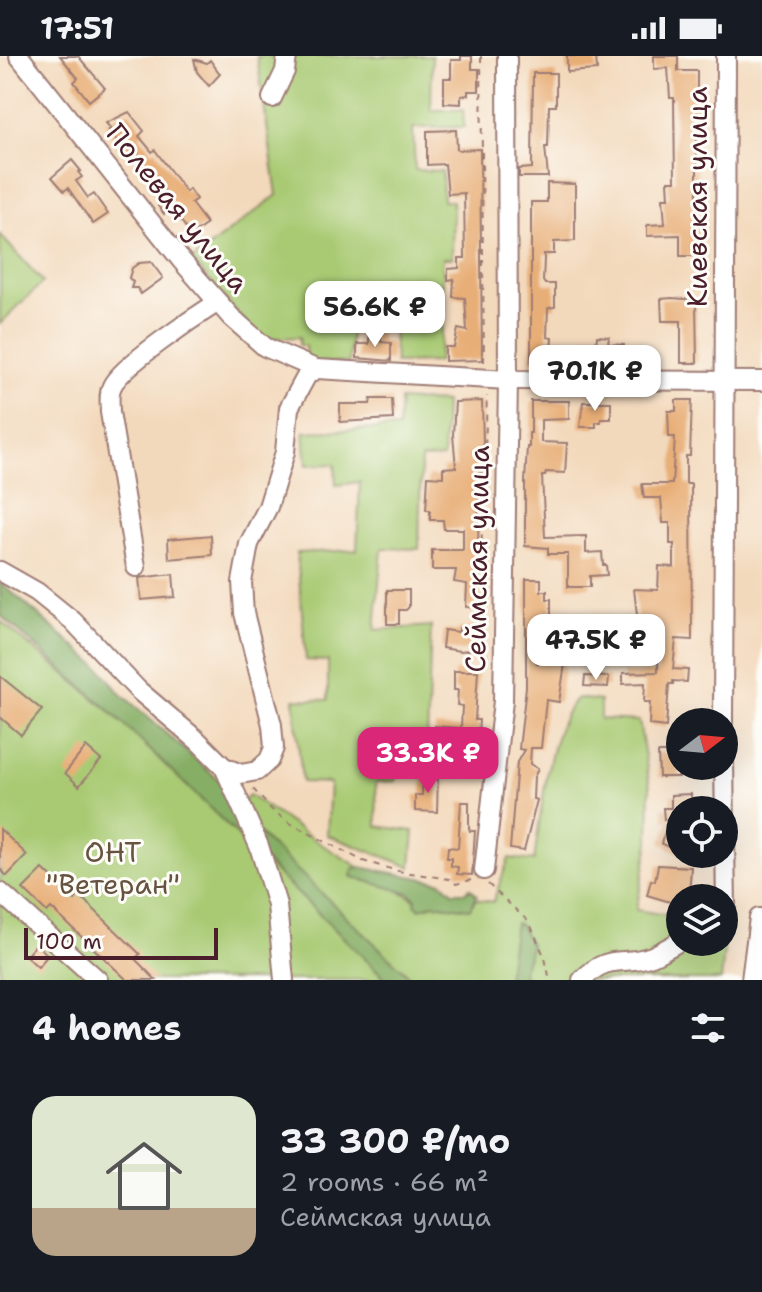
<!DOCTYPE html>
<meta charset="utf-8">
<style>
:root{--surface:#171b24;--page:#20242c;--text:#f1f3f6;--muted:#9ea1a6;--accent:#db2777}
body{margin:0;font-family:"Shantell Sans",sans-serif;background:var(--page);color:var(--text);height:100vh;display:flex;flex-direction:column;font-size:30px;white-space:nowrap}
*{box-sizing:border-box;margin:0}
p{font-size:26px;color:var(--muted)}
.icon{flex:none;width:44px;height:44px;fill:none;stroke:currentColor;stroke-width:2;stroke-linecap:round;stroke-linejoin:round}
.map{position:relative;height:924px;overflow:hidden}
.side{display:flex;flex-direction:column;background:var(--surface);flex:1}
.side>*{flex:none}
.needle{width:52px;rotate:74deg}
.tools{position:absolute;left:666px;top:652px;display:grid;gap:16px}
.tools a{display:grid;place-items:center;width:72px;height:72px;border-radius:50%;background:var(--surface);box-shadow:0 8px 32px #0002;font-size:40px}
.scale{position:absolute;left:24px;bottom:20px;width:194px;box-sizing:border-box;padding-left:8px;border:4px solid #4a1f2b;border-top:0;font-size:22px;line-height:28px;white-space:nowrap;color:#4a1f2b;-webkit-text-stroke:6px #fdfcf7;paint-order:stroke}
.price{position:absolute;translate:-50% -68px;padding:0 18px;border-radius:16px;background:#fff;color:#222;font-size:26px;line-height:52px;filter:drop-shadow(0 2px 4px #0008)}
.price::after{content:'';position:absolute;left:50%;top:48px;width:24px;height:18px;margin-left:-12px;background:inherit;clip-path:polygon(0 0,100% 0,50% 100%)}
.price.current{background:var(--accent);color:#fff}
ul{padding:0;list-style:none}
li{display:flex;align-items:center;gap:24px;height:200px;padding:0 32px}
li span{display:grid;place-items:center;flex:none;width:224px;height:160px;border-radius:24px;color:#555}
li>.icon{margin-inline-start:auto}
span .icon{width:96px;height:96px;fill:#fffc;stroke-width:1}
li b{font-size:34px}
h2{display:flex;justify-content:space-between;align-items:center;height:96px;padding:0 32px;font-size:34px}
.status{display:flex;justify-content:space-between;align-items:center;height:56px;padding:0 40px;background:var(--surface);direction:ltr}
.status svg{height:22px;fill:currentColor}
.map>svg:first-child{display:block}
.green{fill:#a9ca73;stroke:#7a744f;stroke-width:2}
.forest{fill:#86ae65;stroke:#686648;stroke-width:2}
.building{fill:#e8ae77}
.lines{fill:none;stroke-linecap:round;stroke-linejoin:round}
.minor-casing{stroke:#9e7c74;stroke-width:22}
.path{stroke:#9e7c74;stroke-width:2;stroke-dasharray:6 6;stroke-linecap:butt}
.minor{stroke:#fff;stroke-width:18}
.labels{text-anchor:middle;stroke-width:6;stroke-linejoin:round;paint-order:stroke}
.street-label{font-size:28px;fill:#4a1f2b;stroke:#fdfcf7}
.park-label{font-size:28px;fill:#665241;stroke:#fdfcf7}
</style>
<div class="status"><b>17:51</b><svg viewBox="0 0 49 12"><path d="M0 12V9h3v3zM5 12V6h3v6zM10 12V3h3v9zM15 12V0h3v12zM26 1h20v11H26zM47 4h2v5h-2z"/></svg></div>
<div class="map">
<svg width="762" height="924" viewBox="0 0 762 924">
<rect width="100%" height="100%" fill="#fdfcf7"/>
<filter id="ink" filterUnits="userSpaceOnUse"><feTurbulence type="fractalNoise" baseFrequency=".0125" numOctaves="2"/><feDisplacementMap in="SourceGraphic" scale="16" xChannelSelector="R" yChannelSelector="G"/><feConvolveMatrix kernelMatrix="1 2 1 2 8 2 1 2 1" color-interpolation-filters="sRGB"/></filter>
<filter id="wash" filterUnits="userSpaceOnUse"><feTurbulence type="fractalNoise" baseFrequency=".006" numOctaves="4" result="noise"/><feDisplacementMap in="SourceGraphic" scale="32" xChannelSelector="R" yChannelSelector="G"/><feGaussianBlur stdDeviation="1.8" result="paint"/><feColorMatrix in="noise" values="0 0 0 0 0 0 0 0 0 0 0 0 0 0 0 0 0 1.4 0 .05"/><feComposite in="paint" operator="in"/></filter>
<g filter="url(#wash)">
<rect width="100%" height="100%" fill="#f3d9bc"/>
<g class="green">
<path d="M257 0H432L431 54H463L464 71 413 72 415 114 442 115 443 145H453L452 202H443V269L438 306 395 307 393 269 351 270 349 307 306 306 305 290 299 289 300 281 260 283 192 204 277 139Z"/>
<path d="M0 179 43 226 0 268Z"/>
<path d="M400 344 445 346 443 402 421 403 419 493 382 492 375 574 431 570 427 683 401 682 396 725 376 726 377 770 414 775 411 811 327 779 330 727 302 726 294 643 328 644V605L306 604 297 497 357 494 360 426 336 429 335 408 307 409 304 376 398 372Z"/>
<path d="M0 565 112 657 387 924H0Z"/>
<path d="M577 642 600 645V663L639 665 650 731 649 787 636 854 680 861V886H724V866H727L721 924H524L523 914 531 890 520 869 516 868 507 924H413L235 756 249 739 327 792 359 811 353 813C378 826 405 835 427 851L433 848 469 853 476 843 493 846 509 802 534 805C541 761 547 673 577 642Z"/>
</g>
<g class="forest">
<path d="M0 526 101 613 119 636 235 738 236 756 413 924H387L112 657 0 559Z"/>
<path d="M359 811 442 826 453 836H466L470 832 477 839 470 853 433 848 420 853 415 848 416 843 409 837 352 821 353 813Z"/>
<path d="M515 867 520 869 531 890 523 914 524 924H507Z"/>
</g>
<g id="blocks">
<g class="building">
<path d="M60 0H78L105 32 89 45 74 26 78 22Z"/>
<path d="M461 0H472V13H479V35H468V39L461 40V48L444 47V22H451V4H461Z"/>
<path d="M567 0H596L597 14 567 16Z"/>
<path d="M654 0H678V15H697V200H680V179L647 180V169L665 168 663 142H669L668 125H675L674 42H670L668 12 654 13Z"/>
<path d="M194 3 207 7 210 4 220 18 209 30 197 16Z"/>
<path d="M533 17H556V50H549L548 91H545L548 121H519V113L532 112Z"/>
<path d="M129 56 144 75 139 80 152 96 155 94 186 136 189 133 196 143 191 147 207 168 191 179 172 152 164 158 158 150 169 141 150 116 146 118 140 110 144 108 131 90 127 94 122 88 120 89 109 74 111 73 106 67Z"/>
<path d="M456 74 457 94 480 93 482 304 445 305V291H454L458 273 467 275 465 242 453 241 454 223 448 224V213L459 212V202H465L464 137 448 138 445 108 427 109V75Z"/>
<path d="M72 104 81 115 78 116 82 121 76 125 88 142 94 138 108 158 93 168 68 132 64 135 52 121Z"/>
<path d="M547 127 575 128V185L554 186V198H544V203L543 225 545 228H555V251L548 252 547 281 552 282 551 295H569V305L531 306V146H547Z"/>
<path d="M151 206 163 222 141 238 137 232H131L133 226 129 222 132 212 139 207Z"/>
<path d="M672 242 696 244 697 307H681V265H662L661 243Z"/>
<path d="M369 275 381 276V286L391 287V305L357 302V288H369Z"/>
<path d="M597 280 609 281 608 288 624 289 623 307 588 305 590 288 596 289Z"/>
<path d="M371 343H392L393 363 340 366V348H370Z"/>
<path d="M676 344H692L690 400H686V428H691L692 584 676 583 673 613 688 614 687 626 673 625V628H669L666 671 649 669 650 646H644L645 627 623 628V617L658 616 659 567H638L634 533 658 534 659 510 674 511V488H670V467H663L661 442H644L642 428H672L675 381H669L668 355H676Z"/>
<path d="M482 345 483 387 482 416H479L478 512 476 534H479L478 548H474L473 552 466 551 467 528 454 526 456 514H432V494H463V473H444L443 464H430V454H426L428 420 443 421V412L456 411 453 379 455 346Z"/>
<path d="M531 345H569V363L541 364V386L567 387 565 417 546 416 545 420H542L545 481 586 480V497L602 496 603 509H606L607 519 590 520V531H568V498H548V492L525 490V426L527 391H529V377H531Z"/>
<path d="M583 346H611V363H601V366H596V371H580Z"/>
<path d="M211 479 212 499 169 503 168 483Z"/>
<path d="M173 518 175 541 141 544 139 522Z"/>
<path d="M526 523H541V535H547V543H551V568H542V578H539L537 607 565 608 559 646 546 644 541 692H531L530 708 538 713 534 721 533 743 537 744 524 795 510 793 517 706 524 694 519 693 526 631Z"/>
<path d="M387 534H409V551L406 554H399V568H387Z"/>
<path d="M459 572H479V593L460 595 442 592 444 574 459 576Z"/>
<path d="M569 586 590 587V604L568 607Z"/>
<path d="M454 615H478L475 664H479L476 710 458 709 460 684 435 683V670L461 672 462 650 457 649 458 634H454Z"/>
<path d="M0 620 42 654 21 679 0 661Z"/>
<path d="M585 620 609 621 608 631 584 630Z"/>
<path d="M86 691 101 704 79 730 65 717Z"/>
<path d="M658 697H678L679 721H659Z"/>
<path d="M423 718H438L437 756 415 755V739H422Z"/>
<path d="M691 738 692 754H680V798L661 787 670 763 664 764 663 752H671V739Z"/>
<path d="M461 746H469V772L470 775H475L472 819 457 818 458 811 451 810V802H447L448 791 458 792Z"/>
<path d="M0 773 27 799 7 820 0 813Z"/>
<path d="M658 809 691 811 689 842H680V849L647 839 651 824 655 825Z"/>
<path d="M43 813 75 844 79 839 140 898 135 903 156 924H127L51 852 47 856 23 833Z"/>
<path d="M36 888 48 899 38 911 26 900Z"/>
</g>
</g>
</g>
<g filter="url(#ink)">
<use href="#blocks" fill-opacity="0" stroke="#9e7c74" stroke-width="2"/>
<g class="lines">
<defs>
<g id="minor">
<path d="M19 0 181 204 231 261 265 291 316 313 508 324 762 325"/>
<path d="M272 42 285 15 287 0"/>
<path d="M136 511 110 356C110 347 108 338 112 330 121 310 196 260 218 246"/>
<path d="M0 515 37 536 73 565 138 634 198 685 224 711 259 790 277 849 284 924"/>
<path d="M723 666 726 0"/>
<path d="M724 702 726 856"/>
<path d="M224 711 241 718 257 715 269 704 274 692 272 669 244 557 242 526 249 488 268 451 285 396 289 352 307 319 316 313"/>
<path d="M484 814 503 645 508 324 507 0"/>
<path d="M0 836 98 924"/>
<path d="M582 924C609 896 621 911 652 900 661 896 671 890 680 885"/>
<path d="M751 924 759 862"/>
</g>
</defs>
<use href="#minor" class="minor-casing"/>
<g class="path">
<path d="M481 0 484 307"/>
<path d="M487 604 480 528 487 340"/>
<path d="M253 733 272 754 293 769 363 805 398 815 449 823 456 828 471 824"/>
<path d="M488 828 529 866 545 902 550 924"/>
</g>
<use href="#minor" class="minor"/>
</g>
</g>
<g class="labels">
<g class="street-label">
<text transform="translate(697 141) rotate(-90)" y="10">Киевская улица</text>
<text transform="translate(178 152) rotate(51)" y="10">Полевая улица</text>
<text transform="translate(477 503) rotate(-89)" y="10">Сеймская улица</text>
</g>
<g class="park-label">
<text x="113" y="806">ОНТ<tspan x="113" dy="32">"Ветеран"</tspan></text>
</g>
</g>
</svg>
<div class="tools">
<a><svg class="needle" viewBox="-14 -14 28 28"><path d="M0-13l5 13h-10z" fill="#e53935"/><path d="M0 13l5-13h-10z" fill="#9ea1a6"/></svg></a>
<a><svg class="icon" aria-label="locate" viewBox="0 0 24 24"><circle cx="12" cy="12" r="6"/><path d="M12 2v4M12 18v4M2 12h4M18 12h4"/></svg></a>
<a><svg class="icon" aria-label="layers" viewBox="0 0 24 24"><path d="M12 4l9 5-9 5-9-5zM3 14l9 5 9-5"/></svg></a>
</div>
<div class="scale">100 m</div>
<b class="price" style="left:375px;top:293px">56.6K ₽</b>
<b class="price" style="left:595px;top:357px">70.1K ₽</b>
<b class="price" style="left:596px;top:626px">47.5K ₽</b>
<b class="price current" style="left:428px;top:739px">33.3K ₽</b>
</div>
<section class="side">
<h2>4 homes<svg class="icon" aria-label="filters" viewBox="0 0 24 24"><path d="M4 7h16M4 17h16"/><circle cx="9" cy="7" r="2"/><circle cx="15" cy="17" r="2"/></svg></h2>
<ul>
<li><span style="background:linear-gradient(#dfe7d0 70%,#b9a48a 0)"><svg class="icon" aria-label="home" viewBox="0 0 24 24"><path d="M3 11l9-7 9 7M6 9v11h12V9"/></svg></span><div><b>33 300 ₽/mo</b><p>2 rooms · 66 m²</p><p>Сеймская улица</p></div></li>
</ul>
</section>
